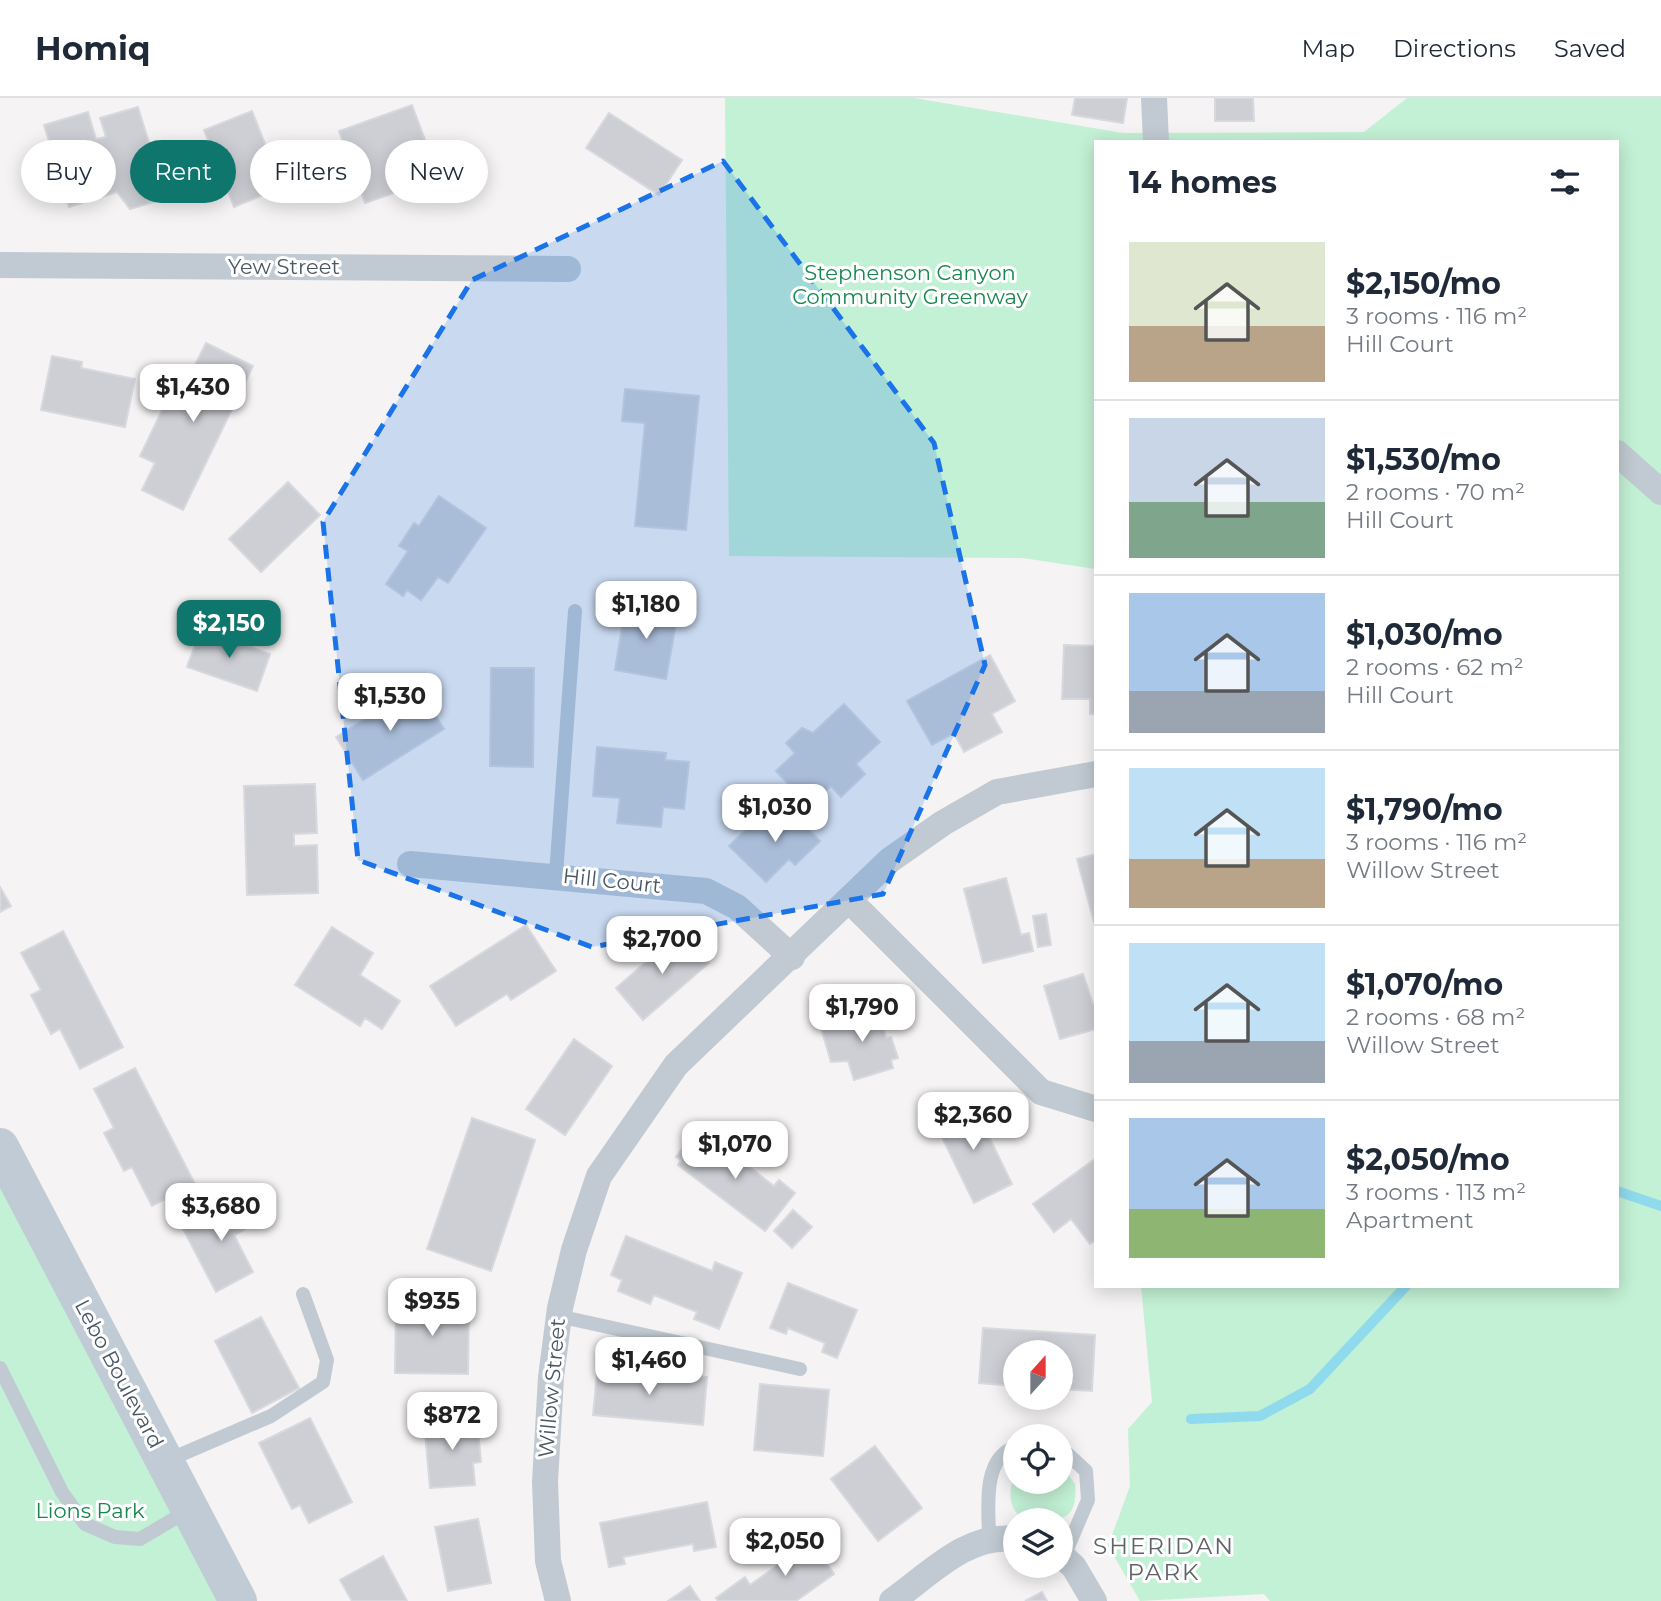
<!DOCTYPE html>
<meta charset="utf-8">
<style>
:root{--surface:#fff;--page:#f6f6f7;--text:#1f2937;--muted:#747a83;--line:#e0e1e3;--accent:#0f766e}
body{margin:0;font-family:Montserrat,sans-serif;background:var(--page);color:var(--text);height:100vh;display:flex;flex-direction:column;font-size:26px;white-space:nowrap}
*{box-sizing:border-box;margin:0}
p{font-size:23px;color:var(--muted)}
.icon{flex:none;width:38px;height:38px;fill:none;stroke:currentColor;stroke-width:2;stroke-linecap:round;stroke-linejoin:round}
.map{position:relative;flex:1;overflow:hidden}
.details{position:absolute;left:1094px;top:42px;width:525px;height:1148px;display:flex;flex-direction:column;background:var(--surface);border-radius:0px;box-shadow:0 4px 18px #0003}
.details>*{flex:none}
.hud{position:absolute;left:21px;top:42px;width:665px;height:63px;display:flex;gap:14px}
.needle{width:46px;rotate:21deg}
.controls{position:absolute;left:1003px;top:1242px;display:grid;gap:14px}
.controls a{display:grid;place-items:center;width:70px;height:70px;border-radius:50%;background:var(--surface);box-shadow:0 4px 18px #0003;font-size:35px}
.price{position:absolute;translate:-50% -60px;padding:0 16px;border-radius:14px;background:#fff;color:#222;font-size:23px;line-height:46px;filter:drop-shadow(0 2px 4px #0008)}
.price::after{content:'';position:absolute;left:50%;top:42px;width:21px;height:16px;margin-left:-10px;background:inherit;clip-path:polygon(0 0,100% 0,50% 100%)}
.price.on{background:var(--accent);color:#fff}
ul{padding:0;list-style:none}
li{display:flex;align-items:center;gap:21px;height:175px;padding:0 35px}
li+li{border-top:2px solid var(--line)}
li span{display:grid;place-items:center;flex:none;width:196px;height:140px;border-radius:0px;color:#555}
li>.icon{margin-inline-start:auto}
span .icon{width:84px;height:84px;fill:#fffc;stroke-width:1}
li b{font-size:30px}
h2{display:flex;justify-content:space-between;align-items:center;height:84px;padding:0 35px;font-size:30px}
.pill{padding:0 24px;border-radius:32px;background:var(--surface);box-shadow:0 4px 18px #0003;font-size:24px;line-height:63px}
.pill.on{background:var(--accent);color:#fff}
header{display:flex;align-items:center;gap:42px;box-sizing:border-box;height:98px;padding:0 35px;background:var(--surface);border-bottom:2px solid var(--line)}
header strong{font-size:33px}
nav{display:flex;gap:38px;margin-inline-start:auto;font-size:24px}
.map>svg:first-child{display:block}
.green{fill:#c3f1d5}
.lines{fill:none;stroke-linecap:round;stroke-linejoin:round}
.stream{stroke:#90daee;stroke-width:10}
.building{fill:#cdcfd5;stroke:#d7d9de;stroke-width:2}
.service{stroke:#c1cad2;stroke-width:14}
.minor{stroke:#c1cad2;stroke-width:26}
.secondary{stroke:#c1cbd6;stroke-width:38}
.marked{fill:#1a73e8;fill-opacity:0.2;stroke:#1a73e8;stroke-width:5;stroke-dasharray:14 9;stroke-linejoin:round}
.labels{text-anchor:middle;stroke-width:6;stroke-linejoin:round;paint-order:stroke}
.street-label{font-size:21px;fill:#4a5661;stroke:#fff}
.park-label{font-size:21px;fill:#17864f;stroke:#fff}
.neighbourhood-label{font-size:23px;letter-spacing:2px;fill:#5f6368;stroke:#fff}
</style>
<header>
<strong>Homiq</strong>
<nav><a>Map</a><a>Directions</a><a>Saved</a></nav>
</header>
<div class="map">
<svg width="1661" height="1503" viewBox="0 0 1661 1503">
<rect width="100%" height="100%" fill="#f5f3f3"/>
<g class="green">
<path d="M725 0H914L1123 35 1364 34 1407 0H1661V1503H1270L1264 1496 1140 1503 1108 1448 1130 1388 1128 1331 1152 1304 1141 1188H1617V44H1096L1095 471 1023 460 729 458Z"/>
<path d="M0 1049 238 1503H0Z"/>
<path d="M1061 1367 1075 1386C1079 1427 1055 1423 1024 1423 1009 1410 1007 1395 1015 1377V1384H1060Z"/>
</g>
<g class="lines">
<g class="stream">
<path d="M1617 1093 1661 1108"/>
<path d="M1191 1321 1260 1318 1310 1291 1406 1188"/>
</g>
</g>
<g class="building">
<path d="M1075 0H1127L1123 25 1072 17Z"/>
<path d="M1215 0H1253L1254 23H1215Z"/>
<path d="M412 7 428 50 389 63 400 93 365 105 339 33Z"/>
<path d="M138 9 166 100 130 111 117 94 69 109 44 27 88 14 96 41 106 39 100 20Z"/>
<path d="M252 13 282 89 234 109 204 32Z"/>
<path d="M609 15 682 62 659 97 586 50Z"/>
<path d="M206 245 253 268 183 412 142 392 155 365 140 358 180 275 189 279Z"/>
<path d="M52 258 82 264 81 270 135 281 125 329 41 312Z"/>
<path d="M625 291 699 298 686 432 635 428 645 325 622 323Z"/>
<path d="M288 384 320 417 261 474 229 441Z"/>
<path d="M439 398 486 430 448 485 438 479 421 502 407 492 403 498 386 486 408 453 399 448 414 425 419 428Z"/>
<path d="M626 505 678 514 666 581 615 572Z"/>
<path d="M201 531 270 556 257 593 187 569Z"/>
<path d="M1064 547 1096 548V616H1090V601H1062Z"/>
<path d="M990 557 1015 603 992 616 1002 634 964 654 954 635 932 647 907 603Z"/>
<path d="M491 570H534L533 669 490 668Z"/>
<path d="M417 589 444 631 363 682 336 639Z"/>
<path d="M844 606 880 644 856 666 865 676 841 699 831 688 809 708 776 673 795 655 786 645 802 630 813 635Z"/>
<path d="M597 649 666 655 665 662 689 664 684 711 663 709 661 729 617 725 620 700 593 698Z"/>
<path d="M315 686 317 735 294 736V748L317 747 318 795 247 797 244 688Z"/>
<path d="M785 708 820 743 795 767 789 761 766 784 729 748 753 725 761 732Z"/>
<path d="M1096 756V823L1094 824 1077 761Z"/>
<path d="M1006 780 1021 837 1029 835 1033 853 983 865 964 791Z"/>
<path d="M0 789 11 808 0 814Z"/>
<path d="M1046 816 1051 847 1038 849 1033 818Z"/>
<path d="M526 827 556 873 511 902 507 896 456 928 430 888Z"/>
<path d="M332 829 373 855 360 877 400 903 382 931 365 920 360 928 295 887Z"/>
<path d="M63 833 123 949 80 971 60 931 51 936 31 897 41 892 21 855Z"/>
<path d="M682 833 709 865 643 922 616 890Z"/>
<path d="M1083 876 1093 906 1096 905V931L1060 941 1044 888Z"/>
<path d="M885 910 890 926 883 929 886 940 891 939 898 960 891 962 893 970 854 982 848 963 831 964 821 930Z"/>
<path d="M574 941 612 968 565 1037 526 1011Z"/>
<path d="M135 970 195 1086 152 1108 132 1069 124 1073 104 1035 114 1030 94 991Z"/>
<path d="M972 1004 1012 1086 974 1105 934 1023Z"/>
<path d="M472 1020 535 1042 491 1173 427 1151Z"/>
<path d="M711 1032 719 1037 715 1042 774 1088 779 1082 795 1095 765 1133 678 1067 681 1062 676 1059 688 1043 697 1050Z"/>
<path d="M1095 1061 1096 1142 1090 1146 1071 1121 1054 1134 1033 1106Z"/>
<path d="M239 1099 254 1126 234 1137 253 1174 216 1194 182 1129Z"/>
<path d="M793 1112 812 1129 792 1150 774 1133Z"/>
<path d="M626 1138 712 1173 715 1164 742 1175 719 1231 694 1221 697 1214 654 1197 650 1206 618 1193 622 1182 611 1177Z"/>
<path d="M788 1185 857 1212 837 1260 822 1254 825 1245 788 1230 786 1236 770 1230Z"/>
<path d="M396 1203 469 1205 468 1276 395 1275Z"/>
<path d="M261 1219 299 1290 252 1315 215 1243Z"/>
<path d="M983 1230 1095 1237 1092 1293 1060 1291V1255H1015V1288L979 1285Z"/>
<path d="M598 1265 614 1266V1276L689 1283 690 1278 707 1279 703 1327 593 1317Z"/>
<path d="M760 1286 829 1292 823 1358 754 1352Z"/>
<path d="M310 1320 352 1404 309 1425 300 1407 292 1411 259 1345Z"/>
<path d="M477 1320 481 1364 473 1365 475 1387 430 1390 424 1324Z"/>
<path d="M875 1348 922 1410 878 1443 831 1381Z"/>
<path d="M707 1404 716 1449 694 1453 693 1446 623 1459 625 1466 609 1469 600 1425Z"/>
<path d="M478 1421 491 1485 448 1493 435 1429Z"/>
<path d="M808 1438 834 1476 796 1503H718L716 1500 745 1479 750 1487 788 1460 785 1454Z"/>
<path d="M383 1458 407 1503H352L340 1482Z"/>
<path d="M690 1488 700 1503H668Z"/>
<path d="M1042 1494 1047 1503H1025Z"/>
</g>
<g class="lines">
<g class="service">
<path d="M556 777 575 513"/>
<path d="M558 1218 800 1271"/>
<path d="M0 1270 62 1394 85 1426 115 1439 140 1441 189 1412"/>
<path d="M1060 1349 1086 1373 1088 1402 1064 1458"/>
<path d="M166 1363 271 1318 323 1284 327 1262 303 1196"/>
<path d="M989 1440C989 1413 981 1361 1015 1349"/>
</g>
<g class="minor">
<path d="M1154 0 1156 44"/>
<path d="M0 167 568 171"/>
<path d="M1617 355 1661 394"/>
<path d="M410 766 706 793 737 809 792 859"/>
<path d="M850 803 1041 994 1096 1011"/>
<path d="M1060 1456 1074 1469 1094 1503"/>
<path d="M558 1503 548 1463 545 1384 551 1279 560 1210 574 1152 599 1078 676 967 890 762 943 725 997 694 1096 676"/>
<path d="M892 1503C929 1477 967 1435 1015 1441"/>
</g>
<path class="secondary" d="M0 1049 238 1503"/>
</g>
<path class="marked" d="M723 63 934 345 985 567 883 796 592 849 358 762 323 424 472 182Z"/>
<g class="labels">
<g class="street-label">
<text x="284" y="176">Yew Street</text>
<text transform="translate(612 783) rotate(6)" y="7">Hill Court</text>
<text transform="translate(119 1276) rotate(62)" y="7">Lebo Boulevard</text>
<text transform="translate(552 1290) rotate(-85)" y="7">Willow Street</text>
</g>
<g class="park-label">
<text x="910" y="182">Stephenson Canyon<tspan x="910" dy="24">Community Greenway</tspan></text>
<text x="90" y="1420">Lions Park</text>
</g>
<g class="neighbourhood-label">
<text x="1164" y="1456">SHERIDAN<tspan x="1164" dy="26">PARK</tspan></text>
</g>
</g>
</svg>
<div class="controls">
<a><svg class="needle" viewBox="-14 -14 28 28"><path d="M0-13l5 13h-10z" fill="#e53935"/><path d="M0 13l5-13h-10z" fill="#747a83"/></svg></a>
<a><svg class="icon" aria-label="locate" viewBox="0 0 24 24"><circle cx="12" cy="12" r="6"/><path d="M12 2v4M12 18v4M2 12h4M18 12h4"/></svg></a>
<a><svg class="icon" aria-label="layers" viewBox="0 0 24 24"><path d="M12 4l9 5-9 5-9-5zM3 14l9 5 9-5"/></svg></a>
</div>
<b class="price" style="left:193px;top:326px">$1,430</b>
<b class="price" style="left:646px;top:543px">$1,180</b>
<b class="price on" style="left:229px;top:562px">$2,150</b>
<b class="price" style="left:390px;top:635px">$1,530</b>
<b class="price" style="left:775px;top:746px">$1,030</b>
<b class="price" style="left:662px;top:878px">$2,700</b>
<b class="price" style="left:862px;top:946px">$1,790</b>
<b class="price" style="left:973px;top:1054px">$2,360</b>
<b class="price" style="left:735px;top:1083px">$1,070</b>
<b class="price" style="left:221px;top:1145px">$3,680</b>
<b class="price" style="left:432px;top:1240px">$935</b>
<b class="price" style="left:649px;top:1299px">$1,460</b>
<b class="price" style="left:452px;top:1354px">$872</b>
<b class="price" style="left:785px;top:1480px">$2,050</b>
<div class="hud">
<a class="pill">Buy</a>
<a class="pill on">Rent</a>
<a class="pill">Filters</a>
<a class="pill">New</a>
</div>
<section class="details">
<h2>14 homes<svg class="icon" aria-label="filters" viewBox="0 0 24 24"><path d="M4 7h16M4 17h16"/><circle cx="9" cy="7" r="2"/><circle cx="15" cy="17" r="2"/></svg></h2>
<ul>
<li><span style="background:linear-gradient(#dfe7d0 60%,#b9a48a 0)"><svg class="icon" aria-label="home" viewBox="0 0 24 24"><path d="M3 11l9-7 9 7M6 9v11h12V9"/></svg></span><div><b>$2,150/mo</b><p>3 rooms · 116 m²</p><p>Hill Court</p></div></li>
<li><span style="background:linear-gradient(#c9d6e8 60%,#7fa58c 0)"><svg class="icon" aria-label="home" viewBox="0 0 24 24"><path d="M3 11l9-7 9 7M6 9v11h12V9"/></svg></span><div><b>$1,530/mo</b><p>2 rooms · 70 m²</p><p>Hill Court</p></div></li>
<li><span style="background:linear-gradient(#a9c7e8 70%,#9aa5b1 0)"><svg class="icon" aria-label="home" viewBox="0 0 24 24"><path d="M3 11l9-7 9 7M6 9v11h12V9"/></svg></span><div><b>$1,030/mo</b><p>2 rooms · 62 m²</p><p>Hill Court</p></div></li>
<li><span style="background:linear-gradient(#bfe0f5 65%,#b9a48a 0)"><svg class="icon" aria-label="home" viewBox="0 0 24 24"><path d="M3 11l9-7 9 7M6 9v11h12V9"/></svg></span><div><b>$1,790/mo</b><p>3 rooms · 116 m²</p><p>Willow Street</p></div></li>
<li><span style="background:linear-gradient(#bfe0f5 70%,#9aa5b1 0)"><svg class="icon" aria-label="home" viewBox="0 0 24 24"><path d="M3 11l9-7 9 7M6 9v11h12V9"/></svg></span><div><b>$1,070/mo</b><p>2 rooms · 68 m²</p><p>Willow Street</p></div></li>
<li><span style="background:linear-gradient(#a9c7e8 65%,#8fb573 0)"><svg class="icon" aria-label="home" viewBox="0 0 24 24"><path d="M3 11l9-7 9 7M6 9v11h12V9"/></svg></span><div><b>$2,050/mo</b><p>3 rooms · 113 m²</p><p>Apartment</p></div></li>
</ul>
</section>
</div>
